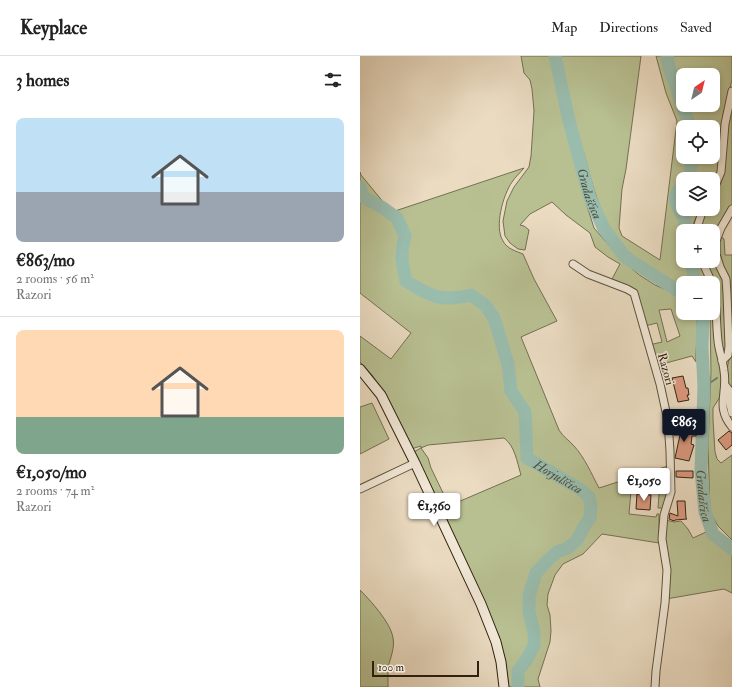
<!DOCTYPE html>
<meta charset="utf-8">
<style>
:root{--surface:#fff;--page:#f2f2f2;--text:#222;--muted:#767676;--line:#e0e0e0;--accent:#111827}
body{margin:0;font-family:"IM FELL Double Pica",serif;background:var(--page);color:var(--text);height:100vh;display:flex;flex-direction:column;font-size:15px;white-space:nowrap}
*{box-sizing:border-box;margin:0}
p{font-size:13px;color:var(--muted)}
.icon{flex:none;width:22px;height:22px;fill:none;stroke:currentColor;stroke-width:2;stroke-linecap:round;stroke-linejoin:round}
.map{position:relative;flex:1;overflow:hidden}
.drawer{display:flex;flex-direction:column;background:var(--surface);width:360px}
.drawer>*{flex:none}
.needle{width:26px;rotate:35deg}
.fabs{position:absolute;left:316px;top:12px;display:grid;gap:8px}
.fabs a{display:grid;place-items:center;width:44px;height:44px;border-radius:8px;background:var(--surface);box-shadow:0 2px 6px #0003;font-size:20px}
.scale{position:absolute;left:12px;bottom:10px;width:107px;box-sizing:border-box;padding-left:4px;border:2px solid #312111;border-top:0;font-size:11px;line-height:14px;white-space:nowrap;color:#312111;-webkit-text-stroke:3px #f1e8d7;paint-order:stroke}
.price{position:absolute;translate:-50% -34px;padding:0 9px;border-radius:4px;background:#fff;color:#222;font-size:13px;line-height:26px;filter:drop-shadow(0 1px 2px #0008)}
.price::after{content:'';position:absolute;left:50%;top:24px;width:12px;height:9px;margin-left:-6px;background:inherit;clip-path:polygon(0 0,100% 0,50% 100%)}
.price.on{background:var(--accent);color:#fff}
ul{padding:0;list-style:none}
li{display:grid;align-content:center;gap:8px;height:212px;padding:0 16px}
li+li{border-top:1px solid var(--line)}
li span{display:grid;place-items:center;height:124px;border-radius:8px;color:#555}
li>.icon{margin-inline-start:auto}
span .icon{width:72px;height:72px;fill:#fffc;stroke-width:1}
li b{font-size:17px}
h2{display:flex;justify-content:space-between;align-items:center;height:48px;padding:0 16px;font-size:17px}
header{display:flex;align-items:center;gap:24px;box-sizing:border-box;height:56px;padding:0 20px;background:var(--surface);border-bottom:1px solid var(--line)}
header strong{font-size:19px}
nav{display:flex;gap:22px;margin-inline-start:auto;font-size:14px}
main{display:flex;flex:1;min-height:0}
.map>svg:first-child{display:block}
.green{fill:#b8c092;stroke:#747052;fill-rule:evenodd}
.lines{fill:none;stroke-linecap:round;stroke-linejoin:round}
.stream{stroke:#6f7e6f;stroke-width:2}
.river{stroke:#99bcad;stroke-width:13}
.building{fill:#dc987e;stroke:#312111}
.street-casing{stroke:#5f503d;stroke-width:9}
.secondary-casing{stroke:#312111;stroke-width:11}
.street{stroke:#f1e8d7;stroke-width:7}
.secondary{stroke:#f1e8d7;stroke-width:9}
.labels{text-anchor:middle;stroke-width:3;stroke-linejoin:round;paint-order:stroke}
.street-label{font-size:12px;fill:#312111;stroke:#f1e8d7}
.water-label{font-size:13px;font-style:italic;fill:#505040;stroke:#f1e8d7}
</style>
<header>
<strong>Keyplace</strong>
<nav><a>Map</a><a>Directions</a><a>Saved</a></nav>
</header>
<main>
<section class="drawer">
<h2>3 homes<svg class="icon" aria-label="filters" viewBox="0 0 24 24"><path d="M4 7h16M4 17h16"/><circle cx="9" cy="7" r="2"/><circle cx="15" cy="17" r="2"/></svg></h2>
<ul>
<li><span style="background:linear-gradient(#bfe0f5 60%,#9aa5b1 0)"><svg class="icon" aria-label="home" viewBox="0 0 24 24"><path d="M3 11l9-7 9 7M6 9v11h12V9"/></svg></span><div><b>€863/mo</b><p>2 rooms · 56 m²</p><p>Razori</p></div></li>
<li><span style="background:linear-gradient(#ffd9b3 70%,#7fa58c 0)"><svg class="icon" aria-label="home" viewBox="0 0 24 24"><path d="M3 11l9-7 9 7M6 9v11h12V9"/></svg></span><div><b>€1,050/mo</b><p>2 rooms · 74 m²</p><p>Razori</p></div></li>
</ul>
</section>
<div class="map">
<svg width="372" height="631" viewBox="0 0 372 631">
<rect width="100%" height="100%" fill="#eadbc1"/>
<filter id="stains"><feTurbulence type="fractalNoise" baseFrequency=".005" numOctaves="4"/><feColorMatrix values="0 0 0 0 .2 0 0 0 0 .09 0 0 0 0 .02 0 0 0 .5 -.17"/></filter>
<radialGradient id="worn" r=".72"><stop offset=".6" stop-color="#630" stop-opacity="0"/><stop offset="1" stop-color="#630" stop-opacity=".3"/></radialGradient>
<g class="green">
<path d="M161 0H190L222 134 234 172 258 200 278 218 295 229 311 236 323 245V257H335C340 269 335 292 336 306L332 300 295 310 289 289 302 286 297 267 285 270 277 237 271 231 252 223 260 208 248 201 235 191 230 177 206 159 192 146 170 158 160 169 164 170 169 174 165 194 158 193 150 187 145 180 143 165 147 145 154 131 169 111 171 100 174 55 172 33 170 24 164 17ZM311 253 320 280 307 286 299 254Z"/>
<path d="M200 0H281L266 113 262 133 259 172 262 180 300 204 317 65 306 37 296 0H372V24L366 47 360 112 353 130V123H323V153H340L334 166 333 175H323V205H339L348 227H323V232C303 220 279 208 263 190 240 164 233 130 224 98 220 86 214 75 211 63 205 43 204 21 200 0ZM323 19H353V49H323ZM323 71H353V101H323Z"/>
<path d="M372 42V149L359 171 353 187 363 225 366 296C360 292 360 283 360 276 357 252 350 229 344 205H353V175H339V167L347 153H353V141L358 131Z"/>
<path d="M164 112C160 117 155 121 152 126 143 139 134 171 143 185 147 193 156 195 163 198L174 223 197 265 161 281 199 374C203 381 209 384 214 390 225 402 231 417 239 432L308 410C308 424 309 440 302 452H298L300 425 272 423 269 458 296 461 297 458H299V487L242 478 223 498 203 508 195 519 188 538 187 549 190 559 191 575 190 586 178 623 180 631H147L143 599 139 580 52 397 61 392V390L51 393 21 332 12 319 0 306V280L31 303 51 277 0 237V116L1 119 24 147 35 155ZM144 382C155 390 157 406 161 419L91 449 87 441H85L71 412 68 402 61 392 68 389Z"/>
<path d="M360 180 364 183 365 199H372V352C370 340 363 310 371 301L368 225 358 200Z"/>
<path d="M350 257H353L362 322 360 341 353 352V364L355 396 357 403 361 407 372 399V484L358 470 350 456 348 389 351 316Z"/>
<path d="M12 347 29 383 0 398V351Z"/>
<path d="M306 464 314 466 321 465 328 473 333 482 346 476 349 482 372 498V537L364 533 306 543 304 491Z"/>
<path d="M0 534C10 544 31 567 33 582 35 593 30 602 28 612 28 618 28 625 28 631H0Z"/>
</g>
<g class="lines">
<g class="stream">
<path d="M344 331 357 322"/>
<path d="M371 492H372"/>
</g>
<g class="river">
<path id="s1" d="M195 0 209 65 230 142 244 173 265 201 323 238"/>
<path d="M307 0 309 11 330 71"/>
<path d="M329 123 331 110 334 101"/>
<path id="s2" d="M0 131 3 141 23 152 37 162 45 180C40 197 42 207 46 225 71 241 82 246 111 239L125 249 134 262 148 308 151 335 165 356 167 402 220 433 229 441 231 450 230 462 225 469 217 484 208 492 197 496 188 504 176 517 169 540V556L174 576V589L167 603 158 615V631"/>
<path d="M323 131C308 141 319 151 324 162 326 166 325 171 325 175"/>
<path d="M331 205 333 216 334 227"/>
<path id="s3" d="M343 257 342 291 344 331 341 415 345 456 353 478 372 493"/>
</g>
</g>
<g class="building">
<path d="M323 320 326 332H328L329 339H327L329 344 318 346 312 322Z"/>
<path d="M313 369H322V374L337 377 336 380H332L331 388 334 389 329 405 315 402 320 379H314Z"/>
<path d="M369 375 372 377V389L366 394 358 384Z"/>
<path d="M316 415H333V422L316 421Z"/>
<path d="M277 438 291 439 290 454 276 453Z"/>
<path d="M317 445H325L326 462 327 463 315 464 314 465 309 463 310 457 318 460Z"/>
</g>
<g class="lines">
<defs>
<g id="street">
<path d="M353 135 361 116 365 68 372 35"/>
<path d="M336 175 343 153"/>
<path d="M342 205 352 227"/>
<path d="M213 208 228 218 267 233 274 237 300 328 308 365 310 395 311 436 304 459 302 483 307 514 305 547 296 615 295 631"/>
<path d="M353 232C357 249 356 267 358 285 359 295 363 305 364 315 368 338 355 350 372 371"/>
<path d="M362 305 368 299 369 290 367 238 366 223 360 211 356 198V185L361 172 372 153"/>
<path d="M365 329 369 334V344L372 357"/>
<path d="M0 433 55 407"/>
</g>
<path id="secondary" d="M0 313 21 339 55 407 121 548 136 586 141 606 144 631"/>
</defs>
<use href="#street" class="street-casing"/>
<use href="#secondary" class="secondary-casing"/>
<use href="#street" class="street"/>
<use href="#secondary" class="secondary"/>
</g>
<g class="labels">
<g class="street-label">
<text transform="translate(306 313) rotate(74)" y="4">Razori</text>
</g>
<g class="water-label">
<text dy="5" stroke="none"><textPath href="#s1" startOffset="142">Gradaščica</textPath></text>
<text dy="5" stroke="none"><textPath href="#s2" startOffset="401">Horjulščica</textPath></text>
<text dy="5" stroke="none"><textPath href="#s3" startOffset="183">Gradaščica</textPath></text>
</g>
</g>
<rect width="100%" height="100%" filter="url(#stains)"/>
<rect width="100%" height="100%" fill="url(#worn)"/>
</svg>
<div class="fabs">
<a><svg class="needle" viewBox="-14 -14 28 28"><path d="M0-13l5 13h-10z" fill="#e53935"/><path d="M0 13l5-13h-10z" fill="#767676"/></svg></a>
<a><svg class="icon" aria-label="locate" viewBox="0 0 24 24"><circle cx="12" cy="12" r="6"/><path d="M12 2v4M12 18v4M2 12h4M18 12h4"/></svg></a>
<a><svg class="icon" aria-label="layers" viewBox="0 0 24 24"><path d="M12 4l9 5-9 5-9-5zM3 14l9 5 9-5"/></svg></a>
<a>+</a>
<a>−</a>
</div>
<div class="scale">100 m</div>
<b class="price on" style="left:324px;top:387px">€863</b>
<b class="price" style="left:284px;top:446px">€1,050</b>
<b class="price" style="left:74px;top:471px">€1,360</b>
</div>
</main>
